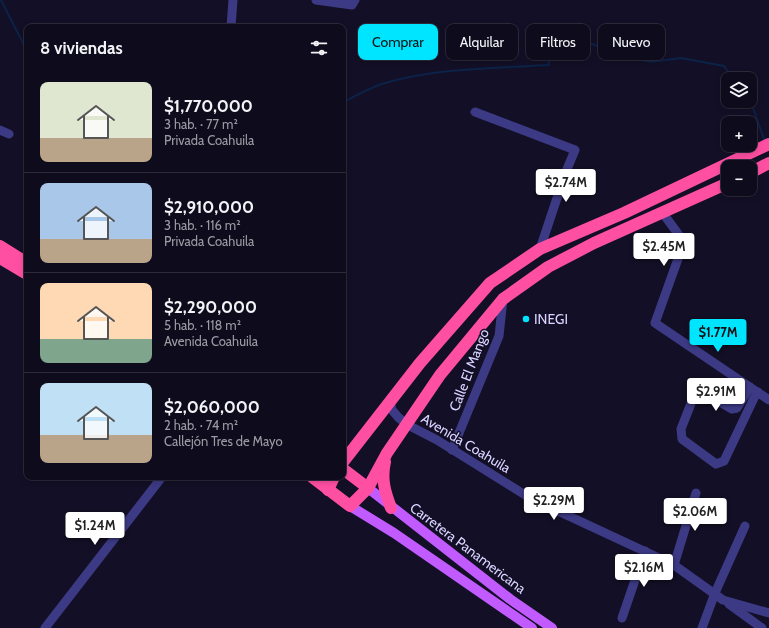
<!DOCTYPE html>
<html lang="es">
<meta charset="utf-8">
<style>
:root{--surface:#0e0b1c;--page:#1c1929;--text:#f1f3f6;--muted:#9b9ba3;--line:#2e2b3b;--accent:#00e5ff}
body{margin:0;font-family:Cabin,sans-serif;background:var(--page);color:var(--text);height:100vh;display:flex;flex-direction:column;font-size:15px;white-space:nowrap}
*{box-sizing:border-box;margin:0}
p{font-size:13px;color:var(--muted)}
.icon{flex:none;width:22px;height:22px;fill:none;stroke:currentColor;stroke-width:2;stroke-linecap:round;stroke-linejoin:round}
.map{position:relative;flex:1;overflow:hidden}
.side{position:absolute;left:24px;top:24px;width:322px;height:456px;display:flex;flex-direction:column;background:var(--surface);border-radius:8px;box-shadow:0 2px 6px #0003,0 0 0 1px var(--line)}
.side>*{flex:none}
.guide{position:absolute;left:358px;top:24px;width:351px;height:36px;display:flex;gap:8px}
.fabs{position:absolute;left:721px;top:72px;display:grid;gap:8px}
.fabs a{display:grid;place-items:center;width:36px;height:36px;border-radius:8px;background:var(--surface);box-shadow:0 2px 6px #0003,0 0 0 1px var(--line);font-size:20px}
.price{position:absolute;translate:-50% -34px;padding:0 9px;border-radius:4px;background:#fff;color:#222;font-size:13px;line-height:26px;filter:drop-shadow(0 1px 2px #0008)}
.price::after{content:'';position:absolute;left:50%;top:24px;width:12px;height:9px;margin-left:-6px;background:inherit;clip-path:polygon(0 0,100% 0,50% 100%)}
.price.selected{background:var(--accent);color:#111}
ul{padding:0;list-style:none}
li{display:flex;align-items:center;gap:12px;height:100px;padding:0 16px}
li+li{border-top:1px solid var(--line)}
li span{display:grid;place-items:center;flex:none;width:112px;height:80px;border-radius:8px;color:#555}
li>.icon{margin-inline-start:auto}
span .icon{width:48px;height:48px;fill:#fffc;stroke-width:1}
li b{font-size:17px}
h2{display:flex;justify-content:space-between;align-items:center;height:48px;padding:0 16px;font-size:17px}
.chip{padding:0 14px;border-radius:8px;background:var(--surface);box-shadow:0 2px 6px #0003,0 0 0 1px var(--line);font-size:14px;line-height:36px}
.chip.selected{background:var(--accent);color:#111}
.map>svg:first-child{display:block}
.lines{fill:none;stroke-linecap:round;stroke-linejoin:round}
.stream{stroke:#0c2248;stroke-width:2}
.minor{stroke:#3d3a85;stroke-width:9}
.major{stroke:#c25bff;stroke-width:10}
.highway{stroke:#ff4fa3;stroke-width:12}
.poi-dot{fill:#00e5ff;stroke:#130f26;stroke-width:1.5}
.labels{text-anchor:middle;stroke-width:3;stroke-linejoin:round;paint-order:stroke}
.poi-label{font-size:14px;fill:#d9d4ff;stroke:#130f26;text-anchor:start}
.street-label{font-size:14px;fill:#d9d4ff;stroke:#130f26}
</style>
<div class="map">
<svg width="769" height="628" viewBox="0 0 769 628">
<rect width="100%" height="100%" fill="#130f26"/>
<g class="lines">
<g class="stream">
<path d="M1 0 27 51"/>
<path d="M748 101 753 108 765 142"/>
<path d="M343 102C356 96 371 87 385 83 437 68 495 68 549 65L548 52 572 36 622 56 651 62 681 58 724 66 733 79"/>
</g>
<g class="minor">
<path d="M316 0 352 5 355 0"/>
<path d="M231 27 233 0"/>
<path d="M475 112 575 150 565 174 540 249"/>
<path d="M0 130 9 134"/>
<path d="M662 212 684 242 655 323 769 400"/>
<path d="M750 387 737 408 732 409 703 392 694 396 681 429 682 439 716 464 724 461 754 398 758 392"/>
<path d="M390 402 392 410 398 417 406 424 437 440 530 498 674 565 723 600 769 613"/>
<path d="M452 450 499 336 503 299"/>
<path d="M674 565 696 493"/>
<path d="M729 604 762 628"/>
<path d="M622 618 645 551"/>
<path d="M45 628 162 477"/>
<path d="M702 628 715 593 745 526"/>
</g>
<g class="major">
<path d="M368 488 510 599 552 628"/>
<path d="M350 506 394 533 532 628"/>
</g>
<g class="highway">
<path d="M750 173 769 163"/>
<path d="M0 246 27 263"/>
<path d="M0 258 27 274"/>
<path d="M343 462 420 363 490 283 540 249 624 213 769 144"/>
<path d="M385 462C381 479 385 492 391 508"/>
<path d="M343 469 368 488"/>
<path d="M312 477 350 506 368 488 387 453 440 375 503 299 548 267 594 243 728 183"/>
<path d="M328 490 334 477"/>
</g>
</g>
<circle class="poi-dot" cx="526" cy="319" r="4"/>
<g class="labels">
<g class="poi-label">
<text x="534" y="324">INEGI</text>
</g>
<g class="street-label">
<text transform="translate(469 370) rotate(-69)" y="5">Calle El Mango</text>
<text transform="translate(466 443) rotate(31)" y="5">Avenida Coahuila</text>
<text transform="translate(468 548) rotate(37)" y="5">Carretera Panamericana</text>
</g>
</g>
</svg>
<div class="fabs">
<a><svg class="icon" aria-label="layers" viewBox="0 0 24 24"><path d="M12 4l9 5-9 5-9-5zM3 14l9 5 9-5"/></svg></a>
<a>+</a>
<a>−</a>
</div>
<b class="price" style="left:566px;top:203px">$2.74M</b>
<b class="price" style="left:664px;top:267px">$2.45M</b>
<b class="price selected" style="left:718px;top:353px">$1.77M</b>
<b class="price" style="left:716px;top:412px">$2.91M</b>
<b class="price" style="left:554px;top:521px">$2.29M</b>
<b class="price" style="left:695px;top:532px">$2.06M</b>
<b class="price" style="left:95px;top:546px">$1.24M</b>
<b class="price" style="left:644px;top:588px">$2.16M</b>
<div class="guide">
<a class="chip selected">Comprar</a>
<a class="chip">Alquilar</a>
<a class="chip">Filtros</a>
<a class="chip">Nuevo</a>
</div>
<section class="side">
<h2>8 viviendas<svg class="icon" aria-label="filters" viewBox="0 0 24 24"><path d="M4 7h16M4 17h16"/><circle cx="9" cy="7" r="2"/><circle cx="15" cy="17" r="2"/></svg></h2>
<ul>
<li><span style="background:linear-gradient(#dfe7d0 70%,#b9a48a 0)"><svg class="icon" aria-label="home" viewBox="0 0 24 24"><path d="M3 11l9-7 9 7M6 9v11h12V9"/></svg></span><div><b>$1,770,000</b><p>3 hab. · 77 m²</p><p>Privada Coahuila</p></div></li>
<li><span style="background:linear-gradient(#a9c7e8 70%,#b9a48a 0)"><svg class="icon" aria-label="home" viewBox="0 0 24 24"><path d="M3 11l9-7 9 7M6 9v11h12V9"/></svg></span><div><b>$2,910,000</b><p>3 hab. · 116 m²</p><p>Privada Coahuila</p></div></li>
<li><span style="background:linear-gradient(#ffd9b3 70%,#7fa58c 0)"><svg class="icon" aria-label="home" viewBox="0 0 24 24"><path d="M3 11l9-7 9 7M6 9v11h12V9"/></svg></span><div><b>$2,290,000</b><p>5 hab. · 118 m²</p><p>Avenida Coahuila</p></div></li>
<li><span style="background:linear-gradient(#bfe0f5 65%,#b9a48a 0)"><svg class="icon" aria-label="home" viewBox="0 0 24 24"><path d="M3 11l9-7 9 7M6 9v11h12V9"/></svg></span><div><b>$2,060,000</b><p>2 hab. · 74 m²</p><p>Callejón Tres de Mayo</p></div></li>
</ul>
</section>
</div>
